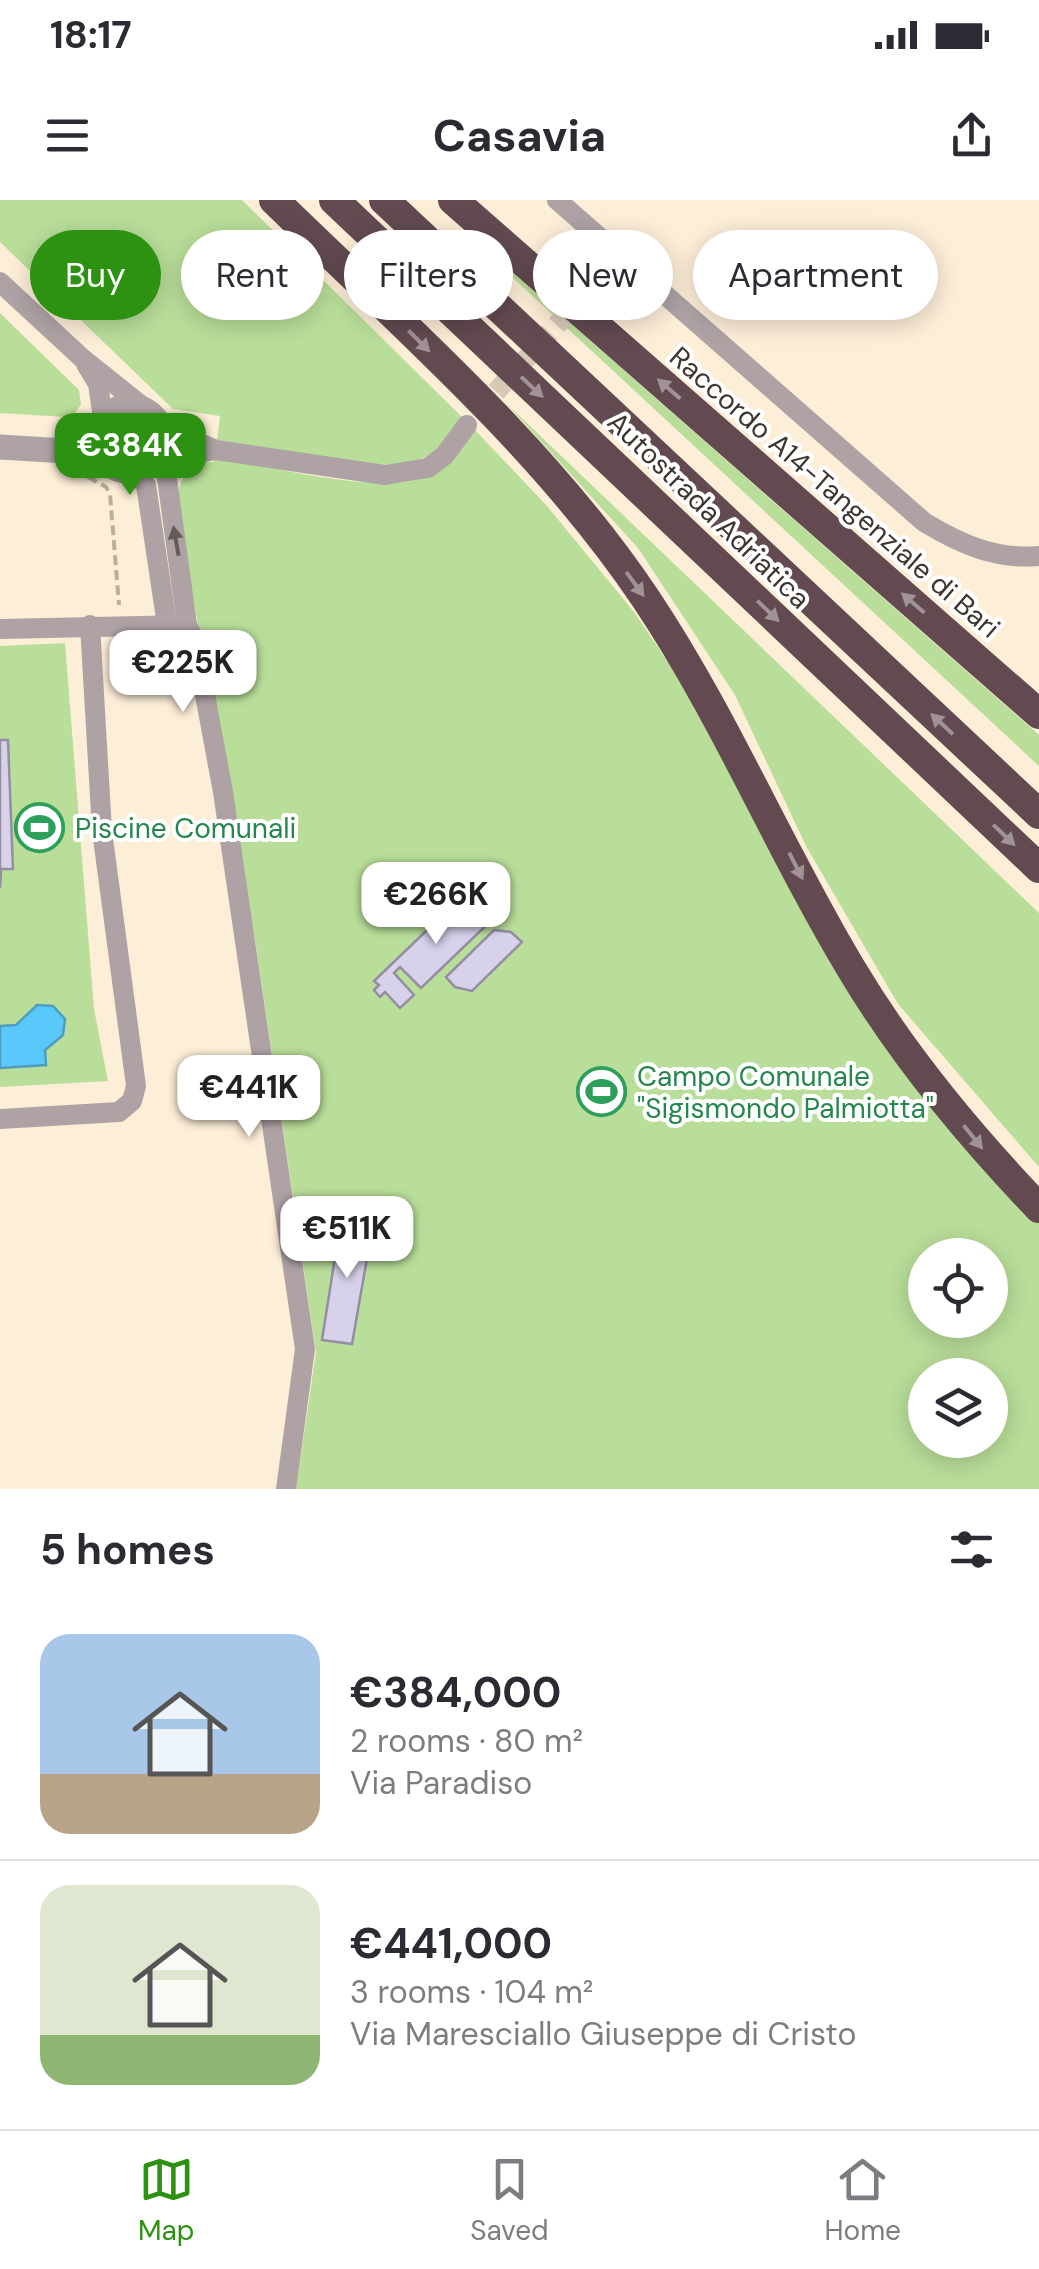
<!DOCTYPE html>
<meta charset="utf-8">
<style>
:root{--surface:#fff;--page:#f2f2f3;--text:#2b2b33;--muted:#7c7c81;--line:#e1e1e2;--accent:#2d9111}
body{margin:0;font-family:"DM Sans",sans-serif;background:var(--page);color:var(--text);height:100vh;display:flex;flex-direction:column;font-size:38px;white-space:nowrap}
*{box-sizing:border-box;margin:0}
p{font-size:32px;color:var(--muted)}
.icon{flex:none;width:55px;height:55px;fill:none;stroke:currentColor;stroke-width:2;stroke-linecap:round;stroke-linejoin:round}
.map{position:relative;height:1289px;overflow:hidden}
.side{display:flex;flex-direction:column;background:var(--surface);flex:1}
.side>*{flex:none}
.guide{position:absolute;left:30px;top:30px;width:980px;height:90px;display:flex;gap:20px}
.tools{position:absolute;left:908px;top:1038px;display:grid;gap:20px}
.tools a{display:grid;place-items:center;width:100px;height:100px;border-radius:50%;background:var(--surface);box-shadow:0 5px 25px #0003;font-size:50px}
.price{position:absolute;translate:-50% -85px;padding:0 22px;border-radius:20px;background:#fff;color:#222;font-size:32px;line-height:65px;filter:drop-shadow(0 2px 5px #0008)}
.price::after{content:'';position:absolute;left:50%;top:60px;width:30px;height:22px;margin-left:-15px;background:inherit;clip-path:polygon(0 0,100% 0,50% 100%)}
.price.active{background:var(--accent);color:#fff}
ul{padding:0;list-style:none}
li{display:flex;align-items:center;gap:30px;height:250px;padding:0 40px}
li+li{border-top:2px solid var(--line)}
li span{display:grid;place-items:center;flex:none;width:280px;height:200px;border-radius:30px;color:#555}
li>.icon{margin-inline-start:auto}
span .icon{width:120px;height:120px;fill:#fffc;stroke-width:1}
li b{font-size:42px}
h2{display:flex;justify-content:space-between;align-items:center;height:120px;padding:0 40px;font-size:42px}
.tag{padding:0 35px;border-radius:45px;background:var(--surface);box-shadow:0 5px 25px #0003;font-size:35px;line-height:90px}
.tag.active{background:var(--accent);color:#fff}
.status{display:flex;justify-content:space-between;align-items:center;height:70px;padding:0 50px;background:var(--surface);direction:ltr}
.status svg{height:28px;fill:currentColor}
header{display:flex;justify-content:space-between;align-items:center;height:130px;padding:0 40px;background:var(--surface);font-size:45px;font-weight:700}
.menu{display:flex;justify-content:space-around;align-items:center;height:140px;border-top:2px solid var(--line);background:var(--surface);font-size:28px;color:var(--muted)}
.menu a{display:grid;justify-items:center;gap:5px}
.menu .active{color:var(--accent)}
.map>svg:first-child{display:block}
.green{fill:#b9de99;fill-rule:evenodd}
.water{fill:#59c8fb;stroke:#509cbe;stroke-width:2.5}
.building{fill:#d7d2ea;stroke:#938ea4;stroke-width:2.5}
.lines{fill:none;stroke-linecap:round;stroke-linejoin:round}
.minor-tunnel{stroke:#d6c9b6;stroke-width:20;stroke-dasharray:20 10;stroke-linecap:butt}
.path{stroke:#baaf9d;stroke-width:4;stroke-dasharray:10 5;stroke-linecap:butt}
.minor{stroke:#aea2a4;stroke-width:20}
.tertiary{stroke:#aea2a4;stroke-width:25}
.motorway{stroke:#624a50;stroke-width:30}
.oneway{fill:#a19296}
.oneway2{fill:#645c57}
.labels{text-anchor:middle;stroke-width:8;stroke-linejoin:round;paint-order:stroke}
.street-label{font-size:28px;fill:#3c362e;stroke:#fff}
.leisure-label{font-size:28px;fill:#27864d;stroke:#fff;text-anchor:start}
</style>
<div class="status"><b>18:17</b><svg viewBox="0 0 49 12"><path d="M0 12V9h3v3zM5 12V6h3v6zM10 12V3h3v9zM15 12V0h3v12zM26 1h20v11H26zM47 4h2v5h-2z"/></svg></div>
<header><svg class="icon" aria-label="menu" viewBox="0 0 24 24"><path d="M4 6h16M4 12h16M4 18h16"/></svg>Casavia<svg class="icon" aria-label="share" viewBox="0 0 24 24"><path d="M12 15V3M7 8l5-5 5 5M5 13v7h14v-7"/></svg></header>
<div class="map">
<svg width="1039" height="1289" viewBox="0 0 1039 1289">
<rect width="100%" height="100%" fill="#fdeed8"/>
<g class="green">
<path d="M0 0H242L464 219C452 234 438 254 418 260 370 275 269 248 217 240L220 216 173 209 0 42Z"/>
<path d="M484 51H488L1039 535V566Z"/>
<path d="M0 113 79 190 81 204 76 212 66 217 0 213Z"/>
<path d="M506 203 1039 713V967L898 804 806 646 735 495 638 348Z"/>
<path d="M475 230 547 306 634 412 691 496 817 731 1039 1021V1289H296L316 1152 255 739 176 304C179 280 187 262 213 262L215 257C264 265 391 299 430 274 447 263 461 244 475 230ZM925 1055H990V1120H925ZM925 1175H990V1240H925Z"/>
<path d="M65 443 94 809 108 881 0 887V446Z"/>
</g>
<path class="water" d="M37 805 53 806 65 819 63 835 45 850 46 865 0 868V826L16 825Z"/>
<g class="building">
<path d="M0 540H8L13 669H1L0 688Z"/>
<path d="M470 689 496 716 421 788 400 767 394 773 414 795 400 808 385 792 380 797 374 790 379 785 374 781Z"/>
<path d="M494 730 511 732 522 742 472 791 455 787 446 777Z"/>
<path d="M341 1019 373 1024 352 1144 322 1140Z"/>
</g>
<g class="lines">
<path class="minor-tunnel" d="M476 214 581 98"/>
<path class="path" d="M88 277 106 287 110 294 119 405"/>
<g class="minor">
<path d="M557 0 924 322C960 344 996 360 1039 356"/>
<path d="M0 82 82 158 142 206"/>
<path d="M589 89 621 54"/>
<path d="M86 164 98 184 103 218"/>
<circle cx="130" cy="239" r="35"/>
<path d="M164 228 216 250 385 275 428 268 445 255 467 225"/>
<path d="M154 263 166 271 187 425 195 441 223 592 305 1149 286 1289"/>
<path d="M154 263 214 250"/>
<path d="M135 274 146 285 167 425"/>
<path d="M0 429 187 425"/>
<path d="M0 919 119 912 132 901 136 886 102 631 90 425"/>
</g>
<path class="tertiary" d="M0 247 99 253"/>
<g class="motorway">
<path d="M274 0C403 126 545 248 646 399 725 517 779 649 852 770 904 857 969 935 1039 1008"/>
<path d="M334 0 1039 668"/>
<path d="M384 0 1039 614"/>
<path d="M453 0 1039 514"/>
</g>
</g>
<defs><path id="oneway-solid" d="M-6-.8H1V-3.2L6.5 0L1 3.2V.8H-6Z" transform="scale(2.5)"/></defs>
<g class="oneway">
<use href="#oneway-solid" transform="translate(419 141) rotate(45)"/>
<use href="#oneway-solid" transform="translate(532 187) rotate(43)"/>
<use href="#oneway-solid" transform="translate(669 189) rotate(-139)"/>
<use href="#oneway-solid" transform="translate(635 384) rotate(54)"/>
<use href="#oneway-solid" transform="translate(913 403) rotate(-139)"/>
<use href="#oneway-solid" transform="translate(768 411) rotate(44)"/>
<use href="#oneway-solid" transform="translate(942 524) rotate(-137)"/>
<use href="#oneway-solid" transform="translate(1004 635) rotate(44)"/>
<use href="#oneway-solid" transform="translate(796 666) rotate(63)"/>
<use href="#oneway-solid" transform="translate(973 937) rotate(51)"/>
</g>
<use class="oneway2" href="#oneway-solid" transform="translate(176 341) rotate(-100)"/>
<defs>
<symbol id="stadium-ring" viewBox="-11 -11 22 22"><circle r="9.5" fill="#fff" stroke="#2e9e5b" stroke-width="1.5"/><path d="M0-5a6.5 5 0 1 0 0 10a6.5 5 0 1 0 0-10ZM-3.5-1.8h7v3.6h-7Z" fill="#2e9e5b"/></symbol>
</defs>
<g fill-rule="evenodd">
<use href="#stadium-ring" x="12" y="600" width="55" height="55"/>
<use href="#stadium-ring" x="574" y="864" width="55" height="55"/>
</g>
<g class="labels">
<g class="street-label">
<text transform="translate(835 292) rotate(41)" y="10">Raccordo A14-Tangenziale di Bari</text>
<text transform="translate(709 310) rotate(44)" y="10">Autostrada Adriatica</text>
</g>
<g class="leisure-label">
<text x="75" y="638">Piscine Comunali</text>
<text x="637" y="886">Campo Comunale<tspan x="637" dy="32">"Sigismondo Palmiotta"</tspan></text>
</g>
</g>
</svg>
<div class="tools">
<a><svg class="icon" aria-label="locate" viewBox="0 0 24 24"><circle cx="12" cy="12" r="6"/><path d="M12 2v4M12 18v4M2 12h4M18 12h4"/></svg></a>
<a><svg class="icon" aria-label="layers" viewBox="0 0 24 24"><path d="M12 4l9 5-9 5-9-5zM3 14l9 5 9-5"/></svg></a>
</div>
<b class="price active" style="left:130px;top:298px">€384K</b>
<b class="price" style="left:183px;top:515px">€225K</b>
<b class="price" style="left:436px;top:747px">€266K</b>
<b class="price" style="left:249px;top:940px">€441K</b>
<b class="price" style="left:347px;top:1081px">€511K</b>
<div class="guide">
<a class="tag active">Buy</a>
<a class="tag">Rent</a>
<a class="tag">Filters</a>
<a class="tag">New</a>
<a class="tag">Apartment</a>
</div>
</div>
<section class="side">
<h2>5 homes<svg class="icon" aria-label="filters" viewBox="0 0 24 24"><path d="M4 7h16M4 17h16"/><circle cx="9" cy="7" r="2"/><circle cx="15" cy="17" r="2"/></svg></h2>
<ul>
<li><span style="background:linear-gradient(#a9c7e8 70%,#b9a48a 0)"><svg class="icon" aria-label="home" viewBox="0 0 24 24"><path d="M3 11l9-7 9 7M6 9v11h12V9"/></svg></span><div><b>€384,000</b><p>2 rooms · 80 m²</p><p>Via Paradiso</p></div></li>
<li><span style="background:linear-gradient(#dfe7d0 75%,#8fb573 0)"><svg class="icon" aria-label="home" viewBox="0 0 24 24"><path d="M3 11l9-7 9 7M6 9v11h12V9"/></svg></span><div><b>€441,000</b><p>3 rooms · 104 m²</p><p>Via Maresciallo Giuseppe di Cristo</p></div></li>
</ul>
</section>
<nav class="menu">
<a class="active"><svg class="icon" aria-label="map" viewBox="0 0 24 24"><path d="M3 6l6-2 6 2 6-2v14l-6 2-6-2-6 2zM9 4v14M15 6v14"/></svg>Map</a>
<a><svg class="icon" aria-label="saved" viewBox="0 0 24 24"><path d="M7 4h10v16l-5-4-5 4z"/></svg>Saved</a>
<a><svg class="icon" aria-label="home" viewBox="0 0 24 24"><path d="M3 11l9-7 9 7M6 9v11h12V9"/></svg>Home</a>
</nav>
